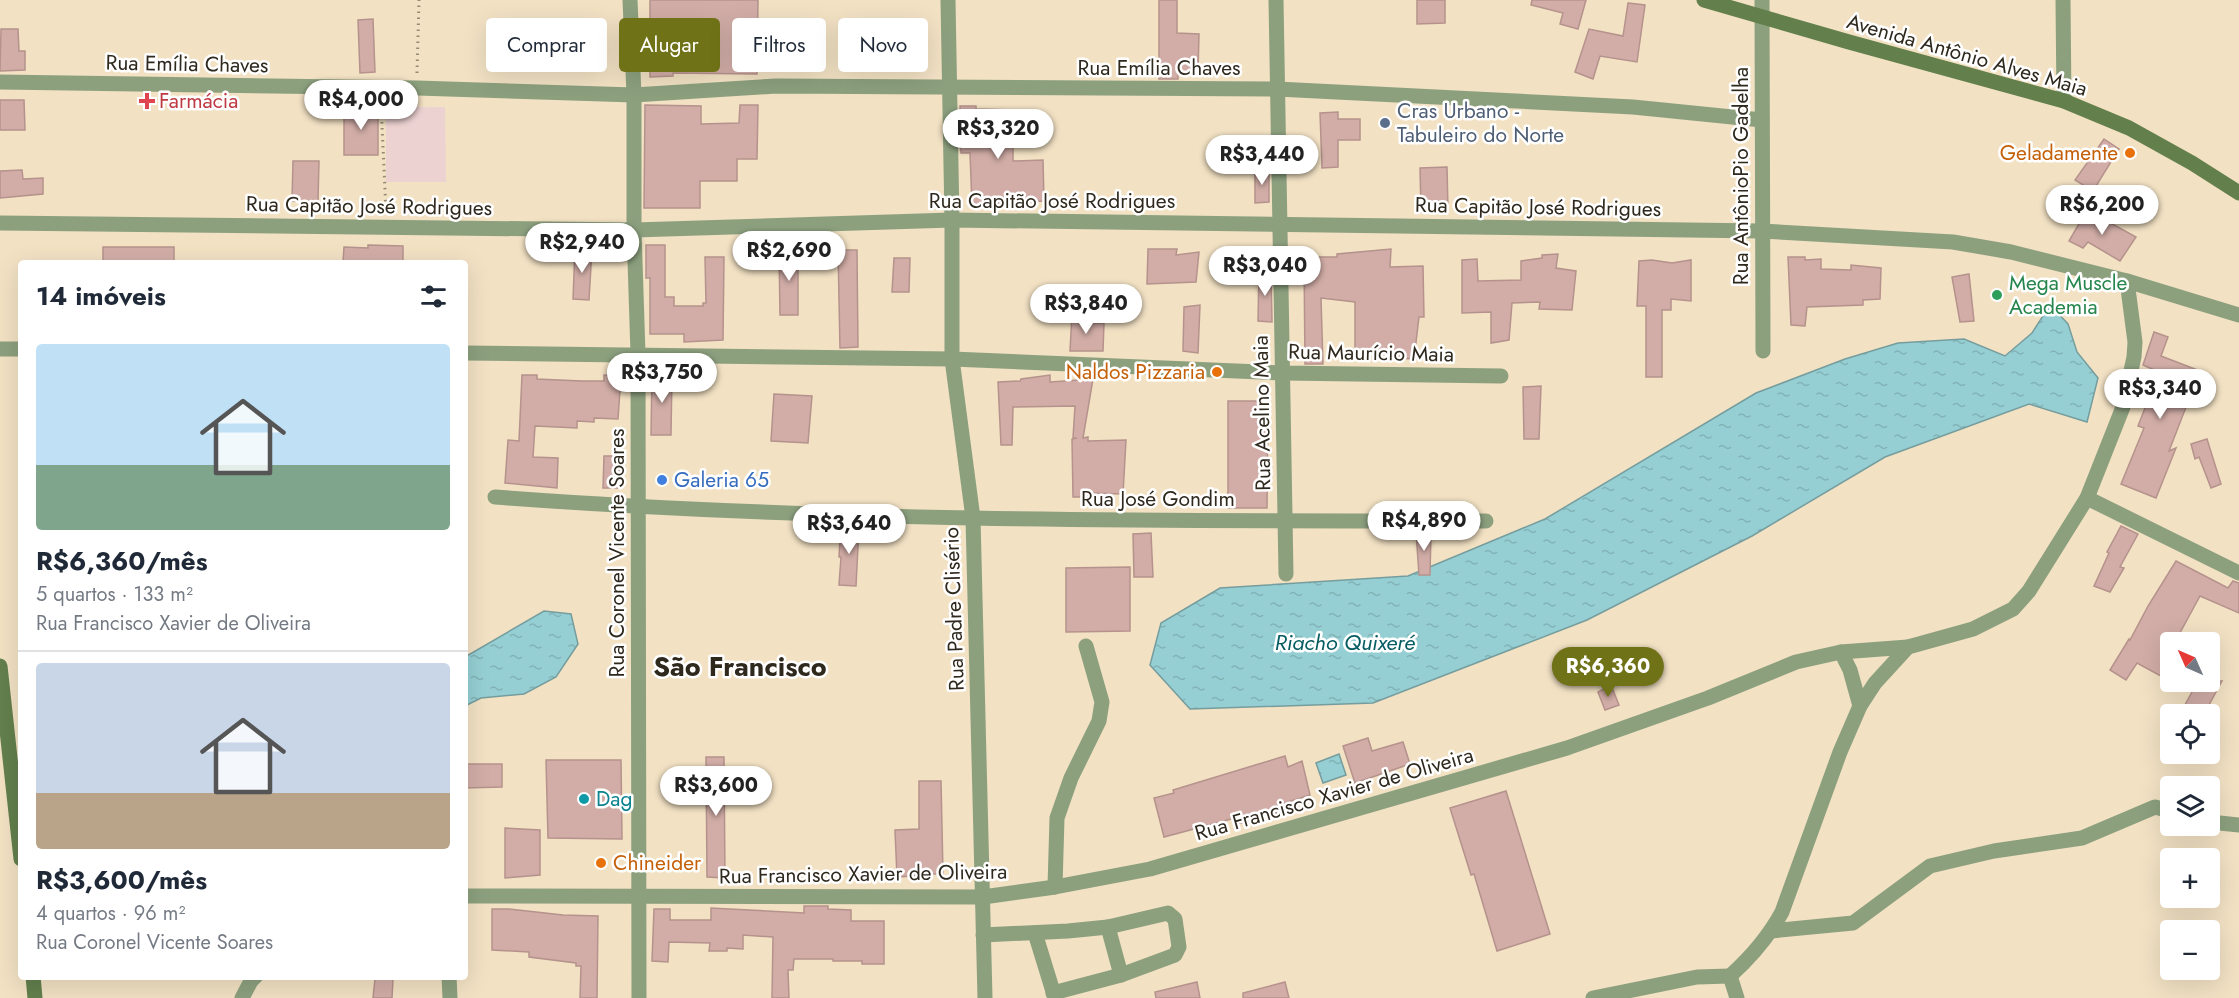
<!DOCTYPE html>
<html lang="pt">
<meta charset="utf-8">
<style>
:root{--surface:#fff;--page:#f6f6f7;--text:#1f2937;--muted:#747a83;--line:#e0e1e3;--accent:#707217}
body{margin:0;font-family:Jost,sans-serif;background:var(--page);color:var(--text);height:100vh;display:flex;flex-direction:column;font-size:22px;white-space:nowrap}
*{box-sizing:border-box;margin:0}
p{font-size:20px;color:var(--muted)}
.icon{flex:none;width:33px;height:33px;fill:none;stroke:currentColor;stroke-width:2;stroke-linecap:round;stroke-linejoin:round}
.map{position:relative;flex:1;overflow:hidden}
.side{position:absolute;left:18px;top:260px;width:450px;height:720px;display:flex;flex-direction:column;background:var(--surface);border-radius:6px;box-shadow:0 6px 24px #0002}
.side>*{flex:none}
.hud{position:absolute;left:486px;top:18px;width:570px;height:54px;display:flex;gap:12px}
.needle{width:39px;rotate:315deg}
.controls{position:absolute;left:2160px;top:632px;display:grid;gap:12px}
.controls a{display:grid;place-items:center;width:60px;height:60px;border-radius:6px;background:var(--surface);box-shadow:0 6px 24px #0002;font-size:30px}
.price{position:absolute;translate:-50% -51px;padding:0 14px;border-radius:21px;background:#fff;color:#222;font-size:20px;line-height:39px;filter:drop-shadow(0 2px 3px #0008)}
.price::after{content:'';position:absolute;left:50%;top:36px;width:18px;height:14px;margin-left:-9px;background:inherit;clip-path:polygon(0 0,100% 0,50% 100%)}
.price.selected{background:var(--accent);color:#fff}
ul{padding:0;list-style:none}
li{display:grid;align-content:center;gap:12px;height:318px;padding:0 18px}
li+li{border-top:2px solid var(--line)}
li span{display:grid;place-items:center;height:186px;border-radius:6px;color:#555}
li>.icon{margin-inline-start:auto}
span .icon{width:108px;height:108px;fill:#fffc;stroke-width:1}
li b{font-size:26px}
h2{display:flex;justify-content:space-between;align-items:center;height:72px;padding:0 18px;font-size:26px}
.tag{padding:0 21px;border-radius:6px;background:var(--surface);box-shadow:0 6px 24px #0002;font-size:21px;line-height:54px}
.tag.selected{background:var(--accent);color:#fff}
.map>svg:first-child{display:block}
.commercial{fill:#edd2d2}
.water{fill:url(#water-ripples);stroke:#769d9d;stroke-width:1.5}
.building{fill:#d2ada7;stroke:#b5928c;stroke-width:1.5}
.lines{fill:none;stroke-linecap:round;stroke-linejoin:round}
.path{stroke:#958974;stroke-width:3;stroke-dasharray:1.5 4.5;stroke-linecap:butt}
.street{stroke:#8ca07e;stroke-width:15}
.secondary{stroke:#627f4c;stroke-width:15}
.health-dot{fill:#e0444e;stroke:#fff;stroke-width:2}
.service-dot{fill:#5c6f8a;stroke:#fff;stroke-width:2}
.food-dot{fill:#e8710a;stroke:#fff;stroke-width:2}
.leisure-dot{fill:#2e9e5b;stroke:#fff;stroke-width:2}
.shop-dot{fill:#3f7fe0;stroke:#fff;stroke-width:2}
.culture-dot{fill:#0f9aa8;stroke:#fff;stroke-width:2}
.labels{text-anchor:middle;stroke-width:5;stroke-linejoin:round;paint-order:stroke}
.street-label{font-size:21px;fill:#2e281d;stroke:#fff}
.health-label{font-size:21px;fill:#be3a42;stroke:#fff;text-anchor:start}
.service-label{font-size:21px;fill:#4e5e75;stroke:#fff;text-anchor:start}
.food-label{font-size:21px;fill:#c56008;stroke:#fff;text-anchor:end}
.leisure-label{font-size:21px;fill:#27864d;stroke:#fff;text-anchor:start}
.shop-label{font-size:21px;fill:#366cbe;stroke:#fff;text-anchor:start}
.culture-label{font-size:21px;fill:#0d838f;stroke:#fff;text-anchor:start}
.water-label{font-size:22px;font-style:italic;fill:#055c61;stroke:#fff}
.district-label{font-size:27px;font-weight:bold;fill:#2e281d;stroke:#fff}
</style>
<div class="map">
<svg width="2239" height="998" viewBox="0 0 2239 998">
<defs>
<pattern id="water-ripples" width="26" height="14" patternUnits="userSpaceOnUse" patternTransform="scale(1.5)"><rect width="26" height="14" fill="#95cfd4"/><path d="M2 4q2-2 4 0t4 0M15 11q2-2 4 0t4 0" fill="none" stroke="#81b2b6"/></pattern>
</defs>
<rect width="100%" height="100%" fill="#f2e1c3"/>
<path class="commercial" d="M386 107H445L446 182H386Z"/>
<g class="water">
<path d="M2050 305 2068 324 2077 352 2098 378 2087 422 2029 404 1885 457 1752 536 1587 620 1373 703 1190 709 1150 665 1161 623 1220 588 1408 576 1545 519 1756 393 1845 359 1898 343 1964 339 2005 356 2032 333Z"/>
<path d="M544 611 571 614 578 644 556 677 524 694 481 698 465 706V657Z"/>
<path d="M1339 754 1346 775 1323 783 1316 763Z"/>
</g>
<g class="building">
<path d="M650 0H758L757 74 673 73V76L650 77Z"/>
<path d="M1159 0H1177V33L1199 34 1198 73 1178 72V79H1159Z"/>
<path d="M1417 0H1445V23L1417 24Z"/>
<path d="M1532 0H1586L1578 29 1560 24 1563 13 1531 5Z"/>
<path d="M1628 3 1645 5 1637 62 1600 56 1593 79 1575 72 1589 29 1623 36Z"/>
<path d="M373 19 375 72 360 73 358 20Z"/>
<path d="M1 29H18L19 51H25V70L0 71Z"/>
<path d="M0 100H24L25 130H0Z"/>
<path d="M645 105 701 106V124L739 123 740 105H758L757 159H737V181H700V208H644Z"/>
<path d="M378 106V155H344V107Z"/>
<path d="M960 106H976V109L1013 110V161L1043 160 1044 201 972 205 970 153H961Z"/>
<path d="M1338 112V119H1360V140H1338V167L1322 168 1320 113Z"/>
<path d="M2104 139 2119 149 2093 191 2075 180Z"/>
<path d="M293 161H319L318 201H292Z"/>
<path d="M1447 167 1448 209 1421 210 1420 168Z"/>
<path d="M22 170 23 179 43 178V194L0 198V171Z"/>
<path d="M1269 170V202L1255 203V171Z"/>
<path d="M2087 210 2136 237 2120 261 2088 242 2083 248 2069 241Z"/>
<path d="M368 245 403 246V262H343L344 247 368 248Z"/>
<path d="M646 245H665V297H674V306H703V303H706L705 257H724L723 340 684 342V334H650V278H646Z"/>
<rect x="103" y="247" width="71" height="15"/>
<path d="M575 249H592L589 300 573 299Z"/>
<path d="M1148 249H1177L1176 255 1199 252 1196 282 1147 284Z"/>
<path d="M1391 249 1390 267 1423 266 1424 317H1419L1414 359 1393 358 1394 353 1355 352V302L1321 298 1323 364H1305L1304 257H1337V254Z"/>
<path d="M779 250H798V315H780Z"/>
<path d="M838 250H857L858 347 840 348Z"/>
<path d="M1558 254 1556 268 1576 271 1572 310 1539 309 1540 302 1512 303 1509 340 1491 343V312L1462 313V260L1477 259 1478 281 1521 280V261L1542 258V255Z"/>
<path d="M1788 257H1805V260L1821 259V269L1851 270V265L1881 268 1880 299 1863 300V305L1807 307 1805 326 1791 325Z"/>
<path d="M894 258H910L909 292H892Z"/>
<path d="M1652 260 1672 263 1691 260V301L1671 299V310H1662V377H1646V306H1637L1639 261Z"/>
<path d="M1259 271H1271L1272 322 1258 321Z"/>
<path d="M1969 274 1974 321 1960 322 1952 277Z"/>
<path d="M1200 305 1198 353 1183 351 1184 307Z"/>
<path d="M1086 313V323H1104L1103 351H1070L1072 314Z"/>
<path d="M2154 332 2168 337 2161 356 2200 371 2169 451 2176 448 2156 498 2121 484 2144 428 2138 426 2159 372 2143 365Z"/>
<path d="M652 374H672L671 435H651Z"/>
<path d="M522 375H537V379L582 381H604V375L621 376 618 419 594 418V422L577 421V428L535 426 533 457 558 458 557 488 505 483 508 440 519 441Z"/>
<path d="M1050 375V382L1093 379 1083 438 1088 437V441L1126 440 1123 494 1087 493V497H1073L1072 439 1077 438H1073L1075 406 1013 407 1012 445H1001L998 382 1020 381 1021 379Z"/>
<path d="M1541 386 1539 439H1524L1523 387Z"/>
<path d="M774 394 812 396 808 443 771 441Z"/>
<path d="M1228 401H1268L1267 508H1228Z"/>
<path d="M2207 439 2221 484 2211 488 2199 457 2195 459 2191 444Z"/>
<path d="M604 456H621L619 488H603Z"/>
<path d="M841 525 859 526 856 586 839 585 841 557H839Z"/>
<path d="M2121 526 2138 534 2120 567 2124 568 2110 592 2094 586 2109 553 2107 552Z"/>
<path d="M1416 531H1431L1430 575H1419Z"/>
<path d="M1151 533 1153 577H1134L1133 534Z"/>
<path d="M2176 561 2228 588 2233 581 2239 583V613L2200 596 2175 642H2170V681L2137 663 2126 680 2110 670 2129 639 2130 640 2148 606Z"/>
<path d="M1130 567V631L1066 632V568Z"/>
<path d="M2198 681H2222L2204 714H2180Z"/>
<path d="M1611 685 1619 705 1605 710 1598 692Z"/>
<path d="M1368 738 1372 751 1403 742 1410 764 1355 783 1343 746Z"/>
<path d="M1285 756 1288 767 1302 761 1310 795 1275 806 1277 813 1237 824 1235 818 1164 837 1154 798 1174 793 1173 790Z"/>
<path d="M706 757H724L725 878 707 877Z"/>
<path d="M546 760H621L622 839 548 838Z"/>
<path d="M465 764H502V787L465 788Z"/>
<path d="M919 781H941L943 874H915V876L897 877 895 830 919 829Z"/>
<path d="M1506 791 1550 934 1497 951 1474 874 1471 875 1450 808Z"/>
<path d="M505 828 540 830V875L505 878Z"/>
<path d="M804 906H828V909L851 910V921H884V964H862V961H833V959H794L793 970H788L789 998H772L773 937 743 935V949L727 948V951H709L710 943 669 942 668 962 652 961 654 909H670V920H711V908L804 913Z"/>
<path d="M492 909H509L563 915 598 916 597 998H580L581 966H576V963L529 957V952L492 950Z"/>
<path d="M375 979H393L392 998H373Z"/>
<path d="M1197 982 1200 998H1156L1155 992Z"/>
<path d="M1285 982 1289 998H1243V993Z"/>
</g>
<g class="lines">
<g class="path">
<path d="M417 73 419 0"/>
<path d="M381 104 386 211"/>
</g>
<g class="street">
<path d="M630 0 634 95V230L638 354 639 998"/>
<path d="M948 0 952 220V359L973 518 985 998"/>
<path d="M1276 0 1286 574"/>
<path d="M1762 0 1763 351"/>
<path d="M2063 0 2064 101"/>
<path d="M0 82 417 88 634 95 776 86 1277 89 1633 107 1762 120"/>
<path d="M0 223 634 230 952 220 1761 231 1953 242 2011 252 2127 281 2239 315"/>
<path d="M0 349H21"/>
<path d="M465 353 952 359 1283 373 1501 376"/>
<path d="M495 497C825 522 1156 521 1486 521"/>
<path d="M2087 498 2239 573"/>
<path d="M1841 652 1850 670 1860 706"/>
<path d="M2210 822 2239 825"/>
<path d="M1055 887 1057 818 1071 778 1099 721 1102 702 1086 646"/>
<path d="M465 896 983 897 1055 887 1150 869 1567 748 1708 698 1796 662 1841 652 1908 647"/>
<path d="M1108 927 1121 975"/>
<path d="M1771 931 1853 923 1930 866 1994 851 2082 838 2155 807 2170 811"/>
<path d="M1035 933 1055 998"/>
<path d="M983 935 1068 931 1108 927 1168 913 1175 919 1179 947 1175 955 1121 975 1053 993"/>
<path d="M449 976 450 998"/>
<path d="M1730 976C1751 957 1768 938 1782 912L1840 752 1860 706 1875 683 1908 647 1973 629 2013 609 2029 591 2087 498 2123 407 2134 357 2135 342 2127 281"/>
<path d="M242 998 251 981 256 976"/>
<path d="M1593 998 1697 977 1730 976 1737 998"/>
</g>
<g class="secondary">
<path d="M1704 0 1849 42 2064 101 2129 128 2192 163 2239 193"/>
<path d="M0 666 21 859"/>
<path d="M33 976 35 998"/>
</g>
</g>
<path class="health-dot" d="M144 92h6v6h6v6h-6v6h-6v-6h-6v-6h6z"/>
<circle class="service-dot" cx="1385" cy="123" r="6"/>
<g class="food-dot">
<circle cx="2130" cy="153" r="6"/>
<circle cx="1217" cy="372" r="6"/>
<circle cx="601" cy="863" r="6"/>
</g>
<circle class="leisure-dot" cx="1997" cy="295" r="6"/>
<circle class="shop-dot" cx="662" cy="480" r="6"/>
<circle class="culture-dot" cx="584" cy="799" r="6"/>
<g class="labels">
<g class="street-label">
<text transform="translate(1967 55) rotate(16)" y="7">Avenida Antônio Alves Maia</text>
<text transform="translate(187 64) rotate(1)" y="7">Rua Emília Chaves</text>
<text x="1159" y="75">Rua Emília Chaves</text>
<text transform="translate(1741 176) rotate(-90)" y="7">Rua AntônioPio Gadelha</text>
<text x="1052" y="208">Rua Capitão José Rodrigues</text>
<text transform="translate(369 206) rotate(1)" y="7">Rua Capitão José Rodrigues</text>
<text transform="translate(1538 207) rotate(1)" y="7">Rua Capitão José Rodrigues</text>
<text transform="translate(1371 353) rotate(1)" y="7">Rua Maurício Maia</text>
<text transform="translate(1262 413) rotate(-91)" y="7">Rua Acelino Maia</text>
<text x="1158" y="506">Rua José Gondim</text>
<text transform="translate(617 553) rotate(-90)" y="7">Rua Coronel Vicente Soares</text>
<text transform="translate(954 609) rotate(-92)" y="7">Rua Padre Clisério</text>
<text transform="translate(1334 794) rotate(-16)" y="7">Rua Francisco Xavier de Oliveira</text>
<text transform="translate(863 874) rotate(-1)" y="7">Rua Francisco Xavier de Oliveira</text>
</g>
<g class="health-label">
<text x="159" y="108">Farmácia</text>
</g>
<g class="service-label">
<text x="1397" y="118">Cras Urbano -<tspan x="1397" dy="24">Tabuleiro do Norte</tspan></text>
</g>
<g class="food-label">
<text x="2118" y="160">Geladamente</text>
<text x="1205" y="379">Naldos Pizzaria</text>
<text x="613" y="870" text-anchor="start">Chineider</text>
</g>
<g class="leisure-label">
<text x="2009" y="290">Mega Muscle<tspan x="2009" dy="24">Academia</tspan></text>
</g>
<g class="shop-label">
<text x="674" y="487">Galeria 65</text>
</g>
<g class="culture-label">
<text x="596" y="806">Dag</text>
</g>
<g class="water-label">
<text x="1345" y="650">Riacho Quixeré</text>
</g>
<g class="district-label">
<text x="740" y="676">São Francisco</text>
</g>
</g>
</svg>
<div class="controls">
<a><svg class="needle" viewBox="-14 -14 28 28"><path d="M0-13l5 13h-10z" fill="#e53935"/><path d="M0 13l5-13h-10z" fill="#747a83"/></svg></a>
<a><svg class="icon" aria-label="locate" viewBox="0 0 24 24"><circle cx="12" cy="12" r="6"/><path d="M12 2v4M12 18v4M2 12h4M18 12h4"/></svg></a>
<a><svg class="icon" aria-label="layers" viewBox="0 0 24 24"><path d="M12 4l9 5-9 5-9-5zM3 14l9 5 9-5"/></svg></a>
<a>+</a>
<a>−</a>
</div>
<b class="price" style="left:361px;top:131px">R$4,000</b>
<b class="price" style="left:998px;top:160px">R$3,320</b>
<b class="price" style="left:1262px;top:186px">R$3,440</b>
<b class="price" style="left:2102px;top:236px">R$6,200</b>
<b class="price" style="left:582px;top:274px">R$2,940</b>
<b class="price" style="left:789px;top:282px">R$2,690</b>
<b class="price" style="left:1265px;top:297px">R$3,040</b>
<b class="price" style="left:1086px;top:335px">R$3,840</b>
<b class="price" style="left:662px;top:404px">R$3,750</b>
<b class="price" style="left:2160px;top:420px">R$3,340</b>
<b class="price" style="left:1424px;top:552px">R$4,890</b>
<b class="price" style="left:849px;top:555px">R$3,640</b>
<b class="price selected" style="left:1608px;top:698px">R$6,360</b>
<b class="price" style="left:716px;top:817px">R$3,600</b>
<div class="hud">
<a class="tag">Comprar</a>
<a class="tag selected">Alugar</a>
<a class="tag">Filtros</a>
<a class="tag">Novo</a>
</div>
<section class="side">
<h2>14 imóveis<svg class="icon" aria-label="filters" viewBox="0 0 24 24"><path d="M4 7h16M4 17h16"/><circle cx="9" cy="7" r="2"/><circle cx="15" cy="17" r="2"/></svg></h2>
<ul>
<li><span style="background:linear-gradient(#bfe0f5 65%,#7fa58c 0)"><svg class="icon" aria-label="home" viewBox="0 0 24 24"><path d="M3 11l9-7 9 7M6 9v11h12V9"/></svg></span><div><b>R$6,360/mês</b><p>5 quartos · 133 m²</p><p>Rua Francisco Xavier de Oliveira</p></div></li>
<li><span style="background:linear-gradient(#c9d6e8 70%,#b9a48a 0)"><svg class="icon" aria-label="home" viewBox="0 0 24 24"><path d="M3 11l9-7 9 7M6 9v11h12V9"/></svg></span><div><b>R$3,600/mês</b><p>4 quartos · 96 m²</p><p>Rua Coronel Vicente Soares</p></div></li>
</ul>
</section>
</div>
